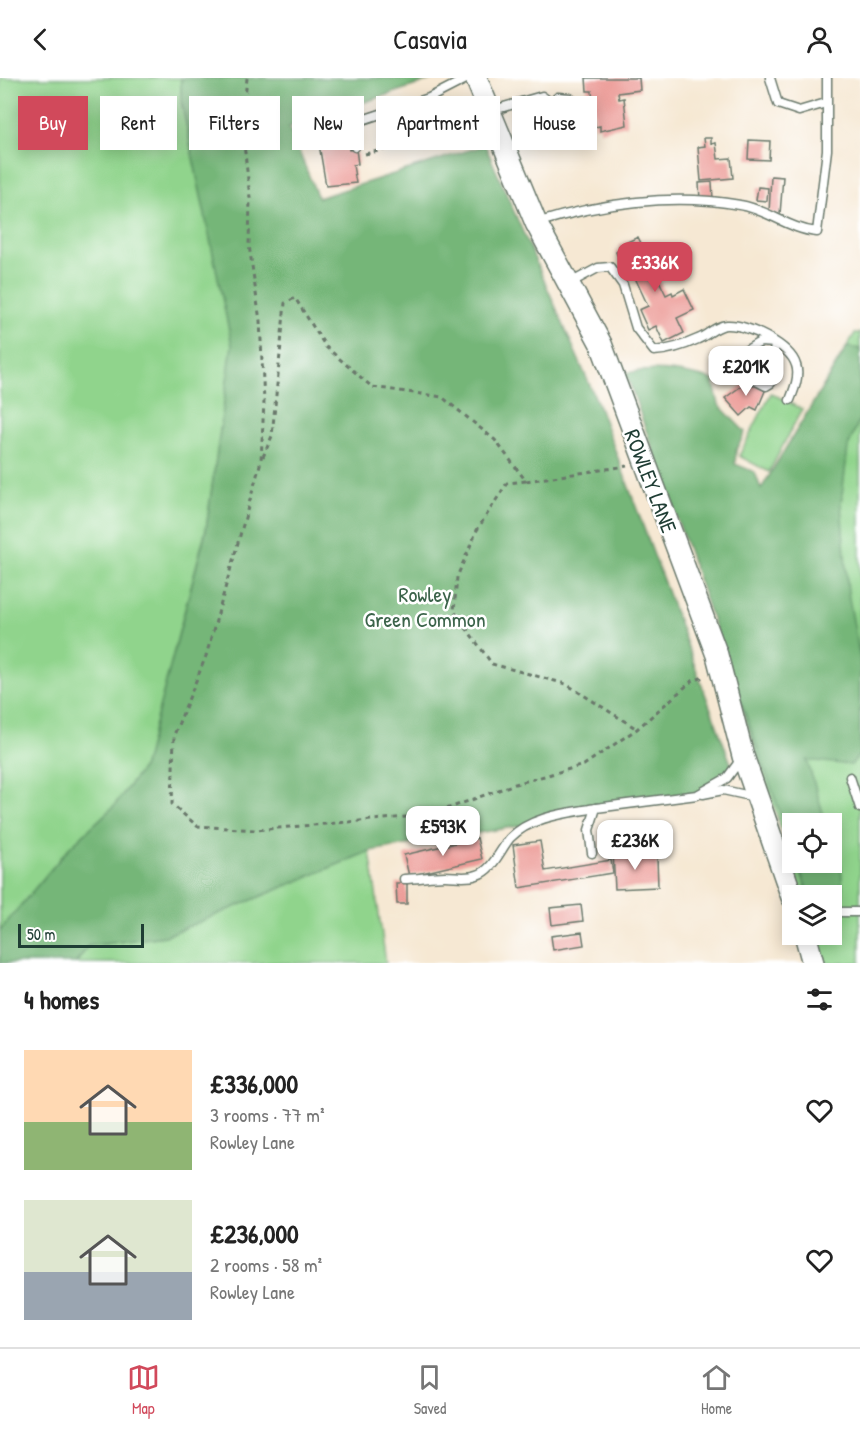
<!DOCTYPE html>
<meta charset="utf-8">
<style>
:root{--surface:#fff;--page:#f2f2f2;--text:#222;--muted:#767676;--line:#e0e0e0;--accent:#d1495b}
body{margin:0;font-family:"Patrick Hand",sans-serif;background:var(--page);color:var(--text);height:100vh;display:flex;flex-direction:column;font-size:22px;white-space:nowrap}
*{box-sizing:border-box;margin:0}
p{font-size:20px;color:var(--muted)}
.icon{flex:none;width:33px;height:33px;fill:none;stroke:currentColor;stroke-width:2;stroke-linecap:round;stroke-linejoin:round}
.map{position:relative;height:885px;overflow:hidden}
.panel{display:flex;flex-direction:column;background:var(--surface);flex:1}
.panel>*{flex:none}
.hud{position:absolute;left:18px;top:18px;width:825px;height:54px;display:flex;gap:12px}
.controls{position:absolute;left:782px;top:735px;display:grid;gap:12px}
.controls a{display:grid;place-items:center;width:60px;height:60px;border-radius:0px;background:var(--surface);box-shadow:0 3px 15px #0003;font-size:30px}
.scale{position:absolute;left:18px;bottom:15px;width:126px;box-sizing:border-box;padding-left:6px;border:3px solid #1f3d34;border-top:0;font-size:16px;line-height:21px;white-space:nowrap;color:#1f3d34;-webkit-text-stroke:4px #fff;paint-order:stroke}
.price{position:absolute;translate:-50% -51px;padding:0 14px;border-radius:12px;background:#fff;color:#222;font-size:20px;line-height:39px;filter:drop-shadow(0 2px 3px #0008)}
.price::after{content:'';position:absolute;left:50%;top:36px;width:18px;height:14px;margin-left:-9px;background:inherit;clip-path:polygon(0 0,100% 0,50% 100%)}
.price.on{background:var(--accent);color:#fff}
ul{padding:0;list-style:none}
li{display:flex;align-items:center;gap:18px;height:150px;padding:0 24px}
li span{display:grid;place-items:center;flex:none;width:168px;height:120px;border-radius:0px;color:#555}
li>.icon{margin-inline-start:auto}
span .icon{width:72px;height:72px;fill:#fffc;stroke-width:1}
li b{font-size:26px}
h2{display:flex;justify-content:space-between;align-items:center;height:72px;padding:0 24px;font-size:26px}
.chip{padding:0 21px;border-radius:0px;background:var(--surface);box-shadow:0 3px 15px #0003;font-size:21px;line-height:54px}
.chip.on{background:var(--accent);color:#fff}
header{display:flex;justify-content:space-between;align-items:center;height:78px;padding:0 24px;background:var(--surface);font-size:27px;font-weight:600}
.tabs{display:flex;justify-content:space-around;align-items:center;height:84px;border-top:2px solid var(--line);background:var(--surface);font-size:16px;color:var(--muted)}
.tabs a{display:grid;justify-items:center;gap:3px}
.tabs .on{color:var(--accent)}
.map>svg:first-child{display:block}
.green{fill:#90d48c;stroke:#588860;stroke-width:1.5}
.forest{fill:#74b678;stroke:#4a7a56;stroke-width:1.5}
.building{fill:#ec9a95}
.lines{fill:none;stroke-linecap:round;stroke-linejoin:round}
.service-casing{stroke:#6a796c;stroke-width:11}
.tertiary-casing{stroke:#6a796c;stroke-width:24}
.path{stroke:#6a796c;stroke-width:3;stroke-dasharray:4.5 4.5;stroke-linecap:butt}
.service{stroke:#fff;stroke-width:8}
.tertiary{stroke:#fff;stroke-width:21}
.labels{text-anchor:middle;stroke-width:5;stroke-linejoin:round;paint-order:stroke}
.street-label{font-size:22px;fill:#1f3d34;stroke:#fff}
.park-label{font-size:22px;fill:#3b634a;stroke:#fff}
</style>
<header><svg class="icon" aria-label="back" viewBox="0 0 24 24"><path d="M15 5l-7 7 7 7"/></svg>Casavia<svg class="icon" aria-label="person" viewBox="0 0 24 24"><circle cx="12" cy="8" r="4"/><path d="M4 21q1-7 8-7t8 7"/></svg></header>
<div class="map">
<svg width="860" height="885" viewBox="0 0 860 885">
<rect width="100%" height="100%" fill="#fff"/>
<filter id="ink" filterUnits="userSpaceOnUse"><feTurbulence type="fractalNoise" baseFrequency=".0167" numOctaves="2"/><feDisplacementMap in="SourceGraphic" scale="12" xChannelSelector="R" yChannelSelector="G"/><feConvolveMatrix kernelMatrix="1 2 1 2 8 2 1 2 1" color-interpolation-filters="sRGB"/></filter>
<filter id="wash" filterUnits="userSpaceOnUse"><feTurbulence type="fractalNoise" baseFrequency=".008" numOctaves="4" result="noise"/><feDisplacementMap in="SourceGraphic" scale="24" xChannelSelector="R" yChannelSelector="G"/><feGaussianBlur stdDeviation="1.35" result="paint"/><feColorMatrix in="noise" values="0 0 0 0 0 0 0 0 0 0 0 0 0 0 0 0 0 1.4 0 .05"/><feComposite in="paint" operator="in"/></filter>
<g filter="url(#wash)">
<rect width="100%" height="100%" fill="#f6e8d3"/>
<g class="green">
<path d="M0 0H181V23L233 263 206 451 144 688 114 728 69 770 0 852Z"/>
<path d="M855 255H860V885H823L816 857 831 856V818L803 817 792 785 831 784V746H792V784L707 525 742 444Z"/>
<path d="M771 315 802 331 769 394 739 378Z"/>
<path d="M370 773 386 885H76L88 868 165 858Z"/>
</g>
<g class="forest">
<path d="M181 0H438L289 49 318 120 485 67 598 326 733 691 695 718 595 731 532 746 370 773 165 858 88 868 76 885H0V852L69 770 114 728 144 688 206 452 232 267 181 22Z"/>
<path d="M847 269 860 271V340L848 369 841 426 848 515 860 580V676L851 687 807 682 826 745 792 746V769L626 295C656 289 684 293 713 302L719 327 745 354 736 373 735 386 755 394 761 411Z"/>
<path d="M831 759 841 788 843 817 831 826V818L809 817 797 785 831 784Z"/>
</g>
<g id="blocks">
<g class="building">
<path d="M586 0H639L640 12 618 15 619 21 624 20 627 47 600 53V48L595 49 592 13H587Z"/>
<path d="M346 52 349 72 356 71 358 86 353 87 356 105 326 108 319 66 325 65 323 56Z"/>
<path d="M704 60H711V66L716 65 718 81 731 80 733 100 701 103 698 69 705 68Z"/>
<path d="M749 62 770 63 769 82 748 81Z"/>
<path d="M771 98 783 99 780 136 769 135Z"/>
<path d="M712 104 713 122H700L699 105Z"/>
<path d="M758 109 768 110 767 123 756 122Z"/>
<path d="M638 159 666 217 672 214 673 217 684 211 694 232 677 240 684 255 664 265 656 248 648 252 639 232 648 228 631 191 625 194 616 174 620 172 619 168Z"/>
<path d="M751 301 765 313 757 332 751 329 741 338 725 320Z"/>
<path d="M477 760 482 781 409 798 404 777Z"/>
<path d="M540 763 545 793 611 782 613 795 519 810 513 767Z"/>
<path d="M613 774H639V779H657L658 809 615 811Z"/>
<path d="M396 805H407V826H397Z"/>
<path d="M581 827 583 843 552 847 550 830Z"/>
<path d="M582 854 584 867 553 872 551 858Z"/>
</g>
</g>
</g>
<g filter="url(#ink)">
<use href="#blocks" fill-opacity="0" stroke="#6a796c" stroke-width="1.5"/>
<g class="lines">
<defs>
<g id="service">
<path d="M770 0 778 26 799 33 826 25"/>
<path d="M490 33 542 18 551 25 552 36 560 44 573 43 579 29 570 20 558 19 551 25"/>
<path d="M355 69 349 55 350 46 429 20 468 0"/>
<path d="M536 145C600 125 673 115 740 127 767 131 788 151 817 154L827 72V0"/>
<path d="M570 205 598 190 610 189 623 207 636 250 654 273C669 272 685 267 698 261 709 257 714 248 727 247 747 246 790 267 796 287 800 298 794 312 790 322"/>
<path d="M760 264 775 265 771 305 766 308 756 303 747 294V272Z"/>
<path d="M850 699 860 730"/>
<path d="M703 716 723 712 755 719"/>
<path d="M592 775 589 752 596 730 697 717 727 700 741 681"/>
<path d="M404 801C417 801 431 798 445 798 456 798 466 801 477 797 493 792 500 772 510 760 531 738 568 735 596 730"/>
<path d="M831 834H860"/>
</g>
<g id="tertiary">
<path d="M476 0 536 145 601 266 717 577 743 678 792 819"/>
<path d="M805 856 813 885"/>
</g>
</defs>
<use href="#service" class="service-casing"/>
<use href="#tertiary" class="tertiary-casing"/>
<g class="path">
<path d="M247 0 242 48 250 120 249 167 260 243 264 323 261 383 206 578 174 657 172 726 197 748 255 752 430 737 515 706 584 687 637 651 692 603 704 599"/>
<path d="M365 76 478 50"/>
<path d="M263 379 272 358 285 225 295 220 326 269 372 309 442 319 495 362 526 403 627 388"/>
<path d="M526 403 507 405 477 452 457 499 454 533 492 586 566 606 637 651"/>
</g>
<use href="#service" class="service"/>
<use href="#tertiary" class="tertiary"/>
</g>
</g>
<g class="labels">
<g class="street-label">
<text transform="translate(651 403) rotate(69)" y="8">ROWLEY LANE</text>
</g>
<g class="park-label">
<text x="425" y="524">Rowley<tspan x="425" dy="25">Green Common</tspan></text>
</g>
</g>
</svg>
<div class="controls">
<a><svg class="icon" aria-label="locate" viewBox="0 0 24 24"><circle cx="12" cy="12" r="6"/><path d="M12 2v4M12 18v4M2 12h4M18 12h4"/></svg></a>
<a><svg class="icon" aria-label="layers" viewBox="0 0 24 24"><path d="M12 4l9 5-9 5-9-5zM3 14l9 5 9-5"/></svg></a>
</div>
<div class="scale">50 m</div>
<b class="price on" style="left:655px;top:215px">£336K</b>
<b class="price" style="left:746px;top:319px">£201K</b>
<b class="price" style="left:443px;top:779px">£593K</b>
<b class="price" style="left:635px;top:793px">£236K</b>
<div class="hud">
<a class="chip on">Buy</a>
<a class="chip">Rent</a>
<a class="chip">Filters</a>
<a class="chip">New</a>
<a class="chip">Apartment</a>
<a class="chip">House</a>
</div>
</div>
<section class="panel">
<h2>4 homes<svg class="icon" aria-label="filters" viewBox="0 0 24 24"><path d="M4 7h16M4 17h16"/><circle cx="9" cy="7" r="2"/><circle cx="15" cy="17" r="2"/></svg></h2>
<ul>
<li><span style="background:linear-gradient(#ffd9b3 60%,#8fb573 0)"><svg class="icon" aria-label="home" viewBox="0 0 24 24"><path d="M3 11l9-7 9 7M6 9v11h12V9"/></svg></span><div><b>£336,000</b><p>3 rooms · 77 m²</p><p>Rowley Lane</p></div><svg class="icon" aria-label="heart" viewBox="0 0 24 24"><path d="M12 20l-8-8c-3-5 5-10 8-4 3-6 11-1 8 4z"/></svg></li>
<li><span style="background:linear-gradient(#dfe7d0 60%,#9aa5b1 0)"><svg class="icon" aria-label="home" viewBox="0 0 24 24"><path d="M3 11l9-7 9 7M6 9v11h12V9"/></svg></span><div><b>£236,000</b><p>2 rooms · 58 m²</p><p>Rowley Lane</p></div><svg class="icon" aria-label="heart" viewBox="0 0 24 24"><path d="M12 20l-8-8c-3-5 5-10 8-4 3-6 11-1 8 4z"/></svg></li>
</ul>
</section>
<nav class="tabs">
<a class="on"><svg class="icon" aria-label="map" viewBox="0 0 24 24"><path d="M3 6l6-2 6 2 6-2v14l-6 2-6-2-6 2zM9 4v14M15 6v14"/></svg>Map</a>
<a><svg class="icon" aria-label="saved" viewBox="0 0 24 24"><path d="M7 4h10v16l-5-4-5 4z"/></svg>Saved</a>
<a><svg class="icon" aria-label="home" viewBox="0 0 24 24"><path d="M3 11l9-7 9 7M6 9v11h12V9"/></svg>Home</a>
</nav>
